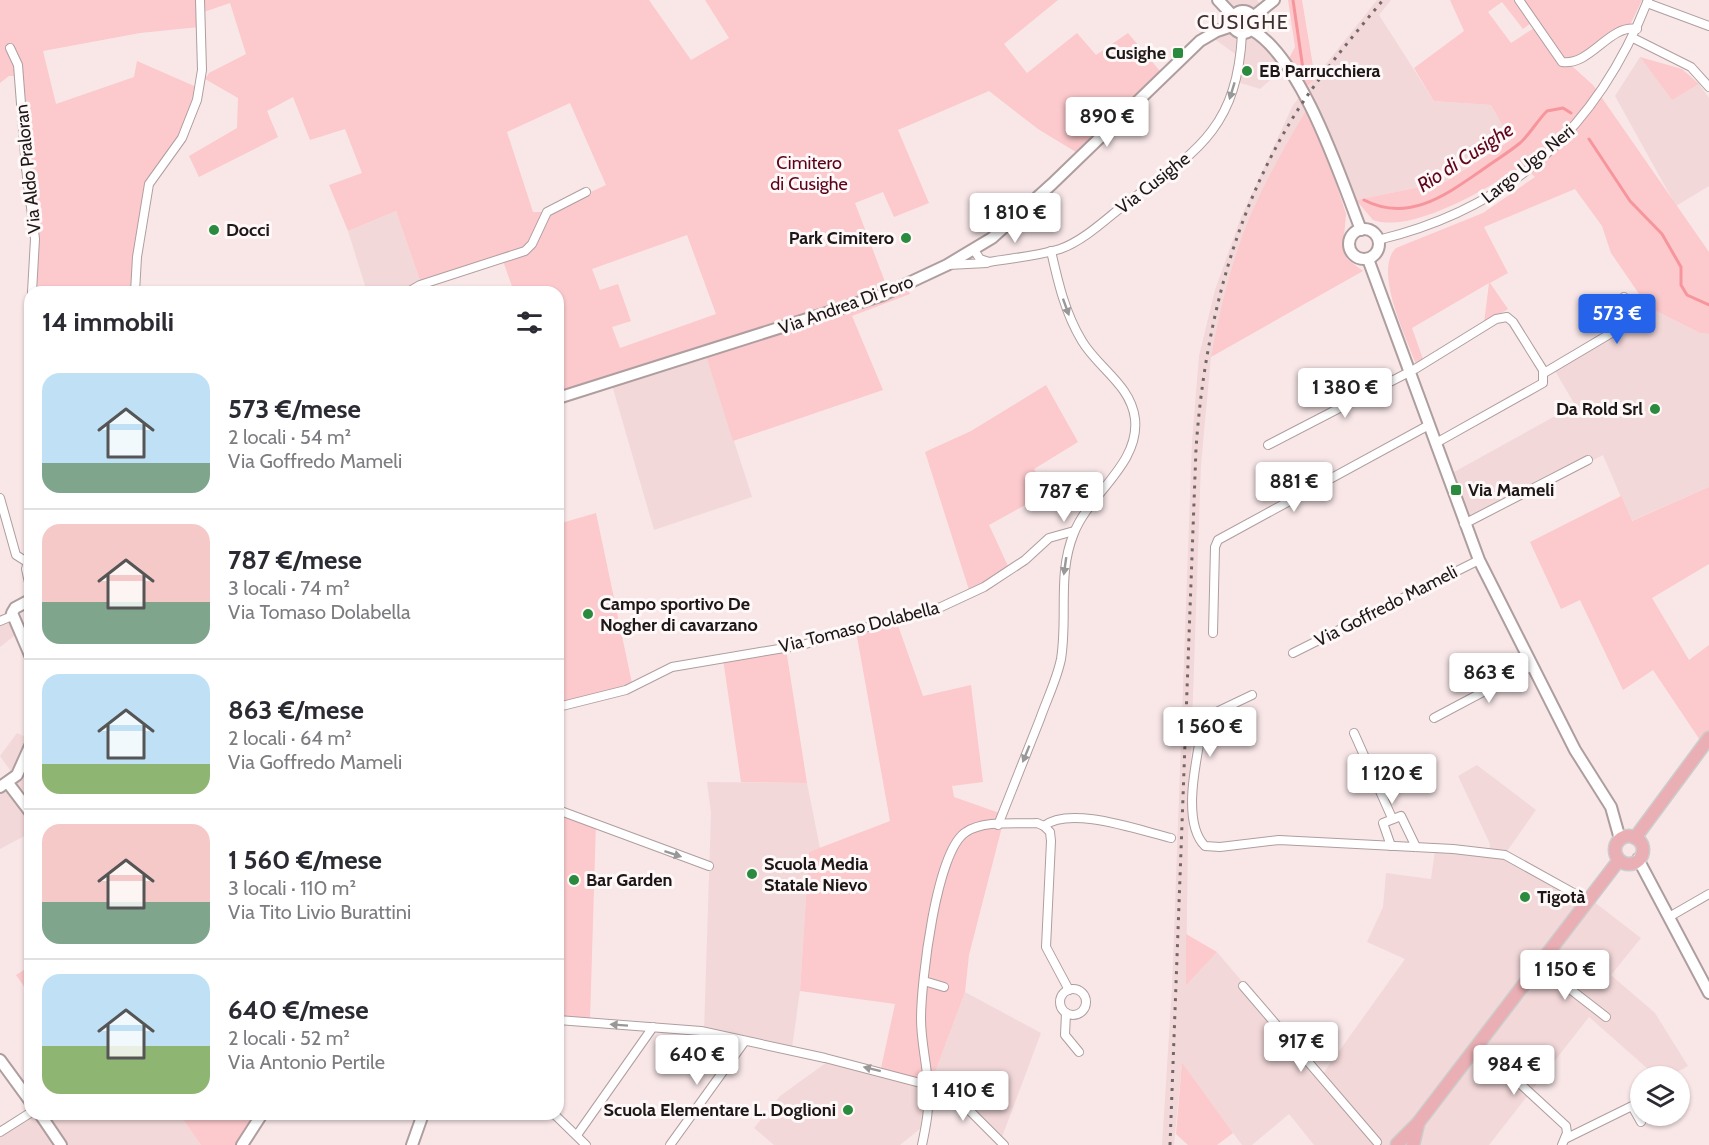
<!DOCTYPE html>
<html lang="it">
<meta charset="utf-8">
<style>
:root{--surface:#fff;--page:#f2f2f3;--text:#2b2b33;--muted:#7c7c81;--line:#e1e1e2;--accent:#2563eb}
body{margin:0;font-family:Cabin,sans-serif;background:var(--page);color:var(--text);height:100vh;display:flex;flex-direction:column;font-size:22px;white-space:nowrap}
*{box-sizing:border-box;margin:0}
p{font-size:20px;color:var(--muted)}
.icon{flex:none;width:33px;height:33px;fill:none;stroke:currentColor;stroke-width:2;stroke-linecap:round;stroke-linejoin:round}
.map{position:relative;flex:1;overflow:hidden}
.details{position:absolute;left:24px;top:286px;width:540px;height:834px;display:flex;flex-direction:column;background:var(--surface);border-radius:18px;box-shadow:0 2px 4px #0004}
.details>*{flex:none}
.tools{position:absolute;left:1630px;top:1066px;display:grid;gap:12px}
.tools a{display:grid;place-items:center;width:60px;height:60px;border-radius:50%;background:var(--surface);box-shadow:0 2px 4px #0004;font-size:30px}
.price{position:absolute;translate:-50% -51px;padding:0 14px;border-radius:6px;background:#fff;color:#222;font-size:20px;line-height:39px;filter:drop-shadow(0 2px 3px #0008)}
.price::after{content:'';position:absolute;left:50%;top:36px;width:18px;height:14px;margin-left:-9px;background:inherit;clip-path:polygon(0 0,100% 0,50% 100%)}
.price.current{background:var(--accent);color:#fff}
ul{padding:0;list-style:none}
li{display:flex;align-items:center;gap:18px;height:150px;padding:0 18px}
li+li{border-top:2px solid var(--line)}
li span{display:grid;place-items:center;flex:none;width:168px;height:120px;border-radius:18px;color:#555}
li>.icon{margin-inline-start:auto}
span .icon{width:72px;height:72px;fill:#fffc;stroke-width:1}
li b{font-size:26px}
h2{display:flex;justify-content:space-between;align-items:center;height:72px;padding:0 18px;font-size:26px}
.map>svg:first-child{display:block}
.built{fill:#f3d8d9}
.green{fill:#fcc9cc;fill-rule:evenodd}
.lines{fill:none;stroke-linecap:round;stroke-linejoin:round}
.stream{stroke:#f7959d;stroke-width:3}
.street-casing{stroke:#af9e9f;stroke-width:10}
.secondary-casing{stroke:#af9e9f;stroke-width:14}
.primary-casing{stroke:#cdcccc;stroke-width:15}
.street{stroke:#fff;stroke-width:8}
.secondary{stroke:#fff;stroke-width:10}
.primary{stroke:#eaafb4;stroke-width:12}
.rail{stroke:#736868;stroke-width:3;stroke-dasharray:3 6;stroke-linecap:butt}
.oneway{fill:#999797}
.poi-dot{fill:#2a8a3d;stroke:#fff8f8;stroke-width:2}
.labels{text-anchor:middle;stroke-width:6;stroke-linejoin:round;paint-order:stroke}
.poi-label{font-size:18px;font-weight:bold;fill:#1d1717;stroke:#fff8f8;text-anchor:start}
.park-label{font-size:18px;fill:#5b011a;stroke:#fff8f8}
.street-label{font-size:18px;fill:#1d1717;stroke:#fff8f8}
.neighbourhood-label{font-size:20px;letter-spacing:1.5px;fill:#3e3031;stroke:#fff8f8}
.water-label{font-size:20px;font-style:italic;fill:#5f061d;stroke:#fff8f8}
</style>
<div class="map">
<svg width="1709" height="1145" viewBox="0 0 1709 1145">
<rect width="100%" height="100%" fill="#f9e7e8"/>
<g class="built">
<path d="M1221 0H1257L1261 6 1242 23 1269 47 1284 68 1260 89 1231 80 1238 56 1213 38 1241 23Z"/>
<path d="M1377 0H1391L1379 15 1434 101 1491 105 1511 139 1445 182 1356 200 1310 104 1229 278 1211 357 1201 465 1188 841 1186 984 1217 952 1322 1075 1405 959 1367 942 1383 907 1386 873 1431 879 1435 850 1489 855 1490 844 1458 776 1477 765 1536 810 1503 857 1593 901 1641 938 1611 975 1655 1013 1688 1066 1669 1077H1657L1589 1017 1489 1145H1314L1289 1114 1252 1145H1242L1182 1064 1174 1145H1162L1172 987 1192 441 1199 356 1215 290 1241 217 1293 105Z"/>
<path d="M1640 57 1672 100 1699 84 1709 98V186L1676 206 1615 96Z"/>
<path d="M396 211 421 283 406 292H367L348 231Z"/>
<path d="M1648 307 1700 333 1709 334V487L1631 521 1603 455 1474 525 1454 472 1575 405 1551 364Z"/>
<path d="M704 348 752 497 654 530 612 385Z"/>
<path d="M9 613 18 633 0 647V619Z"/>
<path d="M17 733 30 739V833L0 849V784L12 773 0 756Z"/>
<path d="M707 782 807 783 820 848 809 852 800 991 792 1048 704 1031 711 813Z"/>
<path d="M965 992 1041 1033 1002 1137 932 1083 926 1124 900 1145H774L754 1128 780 1096 834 1057 931 1083Z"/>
<path d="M30 1114 180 1115 201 1145H0V1129Z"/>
</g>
<g class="green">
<path d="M0 0H649L691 60 729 38 705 0H1058L1004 44 1027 73 1077 33 1096 55 1128 33 1165 77 1079 154 1038 129 989 91 898 130 929 203 894 217 883 192 855 203 887 287 904 280 910 294 852 316 883 390 733 441 704 349 558 402V292H514L502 258 421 283 396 211 348 231 329 185 362 173 345 129 310 140 293 97 267 111 278 137 199 177 189 156 237 128 238 98 205 79 209 73 246 54 230 3 198 14 199 27 140 33 43 51 56 104 134 77 137 61 201 89 183 133 152 184 143 225 136 292H31L34 242 17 76H9L0 83ZM570 103 606 185 547 212H533L507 132ZM687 235 716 314 620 348 612 327 631 321 618 284 600 290 592 269Z"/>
<path d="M1288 0H1302L1315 78 1299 96 1284 68 1295 47Z"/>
<path d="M1450 0H1515L1531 23 1523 29 1502 2 1488 12 1511 43 1534 28 1554 58 1562 64 1573 67 1593 85 1709 252V334L1700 333 1648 307 1611 253 1602 226 1575 189 1484 227 1508 273 1490 283 1508 309 1484 323 1489 283 1412 328 1423 359 1416 364C1406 337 1373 270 1396 248L1483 213 1535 177 1523 166C1489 187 1413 234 1373 220L1356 200 1445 182 1511 140 1491 105 1434 101 1414 68 1464 31Z"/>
<path d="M1523 0H1642L1631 23 1575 59 1564 58Z"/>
<path d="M1640 57 1682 69 1699 84 1672 100Z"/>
<path d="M1310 104 1346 214 1343 248 1347 259 1363 271 1211 357C1220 310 1231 263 1249 219 1266 179 1288 141 1310 104Z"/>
<path d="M1046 385 1078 442 1034 469 1047 493 989 525 1008 566 989 588 970 593 925 452 971 431Z"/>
<path d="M1709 487V564L1652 598 1689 660 1709 645V745L1706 749 1653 670 1623 690 1580 600 1561 609 1530 542 1621 496 1632 521Z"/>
<path d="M596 513 633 688 558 710V524Z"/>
<path d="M895 617 923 696 971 685 983 782 952 786 954 797 1005 815 969 955 965 992 931 1083 881 1068 895 1004 800 991 809 852 890 821 856 631Z"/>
<path d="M786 649 807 783 741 782 723 659Z"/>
<path d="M558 810 596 823 590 1020 558 1018Z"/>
<path d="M1186 934 1217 952 1186 985Z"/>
<path d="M30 966V995L16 975Z"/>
<path d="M1182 1063 1233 1133 1217 1145H1188L1176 1134Z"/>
<path d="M180 1115H261L243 1145H201Z"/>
</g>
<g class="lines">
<g class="stream">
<path d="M1293 0 1304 76"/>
<path d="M1589 139 1630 201 1662 234 1681 267V285L1687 295 1709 305"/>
<path d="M1364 200C1408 223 1446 195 1482 170 1494 161 1508 153 1520 143 1530 134 1537 121 1547 111L1563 108 1571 113"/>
</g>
<defs>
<g id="street">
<path d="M1519 0 1562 62C1591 66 1609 24 1637 29"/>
<path d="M1647 3 1709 26"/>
<path d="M1633 38 1691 67 1709 87"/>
<path d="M10 48 18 65 26 168 35 239 32 292"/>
<path d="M1378 240C1512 208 1598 127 1648 0"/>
<path d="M974 250 980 259 989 262C1012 258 1038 256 1060 249 1083 241 1105 220 1124 205 1195 153 1237 130 1242 34"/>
<path d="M948 265 987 263"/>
<path d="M135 292 137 257 149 184 182 138 197 100 202 70 200 0"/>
<path d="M408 292 420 285 525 251 532 244 547 212 586 192"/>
<path d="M1544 373 1635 319 1636 313 1624 297"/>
<path d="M1268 445 1415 369 1496 319 1507 317 1513 322 1543 370V383L1436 443"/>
<path d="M0 498 16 555 27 562"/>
<path d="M1464 524 1588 460"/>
<path d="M30 554 26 569 30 587"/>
<path d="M0 621 12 616"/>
<path d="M1213 633 1215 547 1218 540 1429 425"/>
<path d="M1293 653 1479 560"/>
<path d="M1252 695 1208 716 1203 723C1198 754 1180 821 1205 846L1220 847 1279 840 1453 849 1505 855 1588 901"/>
<path d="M558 707 626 690 672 667 802 645 941 607 984 587 1025 560 1049 538 1074 531"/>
<path d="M1434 718 1532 666"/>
<path d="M1354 733 1392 818"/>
<path d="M558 810 709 866"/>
<path d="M998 825C1012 790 1026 754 1040 719 1047 699 1057 679 1061 659 1068 616 1057 574 1074 533 1089 494 1140 464 1135 419 1131 385 1098 368 1082 341 1065 313 1058 282 1051 251"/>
<path d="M1044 826 1050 832 1051 841 1046 947 1069 990"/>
<path d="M1044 826C1070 805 1141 831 1171 838"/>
<path d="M1391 846 1383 823 1401 816 1416 847"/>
<path d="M1669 917 1709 894"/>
<path d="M1539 965 1606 1017"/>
<path d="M924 981 944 987"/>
<path d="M1243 986 1377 1142"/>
<circle cx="1073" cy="1002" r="13"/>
<path d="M1066 1013 1065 1035 1079 1052"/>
<path d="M558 1020 701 1031 825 1058 928 1085"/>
<path d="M1478 1045 1566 1126 1567 1133 1562 1145"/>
<path d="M928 1079H932L956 1097 1004 1145"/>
<path d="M554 1114 586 1145"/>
<path d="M0 1132 30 1113"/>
<path d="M577 1135 653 1027"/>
<path d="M1565 1139 1632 1106 1641 1122"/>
<path d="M670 1145 745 1041"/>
<path d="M922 1145C926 1126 930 1106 928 1086 927 1064 921 1042 921 1019 921 983 936 850 966 832 984 820 1016 824 1037 823L1044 826"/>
</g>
<g id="secondary">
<path d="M1218 0 1233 16"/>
<circle cx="1243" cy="22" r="11"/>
<path d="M1253 17 1274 0"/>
<path d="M1252 30C1302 59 1340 176 1361 230"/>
<circle cx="1364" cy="244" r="15"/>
<path d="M1368 259 1479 560 1575 750 1611 807 1620 839"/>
<path d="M558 398 883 295 947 265 992 238 1052 184 1200 41 1217 31 1232 26"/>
<path d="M30 600 15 608 12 613 30 655"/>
<path d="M8 783 30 812"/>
<path d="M0 787 17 775 30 746"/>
<path d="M1638 859 1709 993"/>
<path d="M0 1060 30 1101"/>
<path d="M40 1114 61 1145"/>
<path d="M242 1145 262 1114"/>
<path d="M412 1145 423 1114"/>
</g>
<g id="primary">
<circle cx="1629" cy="850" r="14"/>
<path d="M1635 838 1709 738"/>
<path d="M1397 1144 1418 1123 1619 860"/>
<path d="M1413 1145 1418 1124"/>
</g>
</defs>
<use href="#street" class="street-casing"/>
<use href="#secondary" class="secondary-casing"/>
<use href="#primary" class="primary-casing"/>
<use href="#street" class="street"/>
<use href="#secondary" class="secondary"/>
<use href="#primary" class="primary"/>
<path class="rail" d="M1170 1145 1196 449C1204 331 1234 209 1299 108 1324 70 1354 35 1383 0"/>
</g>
<defs><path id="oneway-solid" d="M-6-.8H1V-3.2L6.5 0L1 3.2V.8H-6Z" transform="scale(1.5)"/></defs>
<g class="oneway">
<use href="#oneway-solid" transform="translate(1232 91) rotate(107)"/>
<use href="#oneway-solid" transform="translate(1066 307) rotate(70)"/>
<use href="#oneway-solid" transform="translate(1065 566) rotate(98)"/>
<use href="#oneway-solid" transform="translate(1026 754) rotate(112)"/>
<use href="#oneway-solid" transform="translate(673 854) rotate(18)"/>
<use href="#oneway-solid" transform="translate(619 1025) rotate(-176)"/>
<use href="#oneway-solid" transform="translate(872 1069) rotate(-166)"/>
</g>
<g class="poi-dot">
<rect x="1172" y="47" width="12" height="12" rx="3"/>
<circle cx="1247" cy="71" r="6"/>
<circle cx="214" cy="230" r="6"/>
<circle cx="906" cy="238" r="6"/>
<circle cx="1655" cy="409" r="6"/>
<rect x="1450" y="484" width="12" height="12" rx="3"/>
<circle cx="588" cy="614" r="6"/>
<circle cx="752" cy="874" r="6"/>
<circle cx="574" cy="880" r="6"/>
<circle cx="1525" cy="897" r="6"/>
<circle cx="848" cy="1110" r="6"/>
</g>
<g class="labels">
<g class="poi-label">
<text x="1166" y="59" text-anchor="end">Cusighe</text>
<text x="1259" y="77">EB Parrucchiera</text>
<text x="226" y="236">Docci</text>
<text x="894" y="244" text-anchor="end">Park Cimitero</text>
<text x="1643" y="415" text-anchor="end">Da Rold Srl</text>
<text x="1468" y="496">Via Mameli</text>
<text x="600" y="610">Campo sportivo De<tspan x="600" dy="21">Nogher di cavarzano</tspan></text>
<text x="764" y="870">Scuola Media<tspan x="764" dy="21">Statale Nievo</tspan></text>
<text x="586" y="886">Bar Garden</text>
<text x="1537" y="903">Tigotà</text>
<text x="836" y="1116" text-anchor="end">Scuola Elementare L. Doglioni</text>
</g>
<g class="park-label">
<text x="809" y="169">Cimitero<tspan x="809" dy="21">di Cusighe</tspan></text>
</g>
<g class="street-label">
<text transform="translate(1528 164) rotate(-39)" y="6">Largo Ugo Neri</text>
<text transform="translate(28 169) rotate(-96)" y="6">Via Aldo Praloran</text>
<text transform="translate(1153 183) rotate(-38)" y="6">Via Cusighe</text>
<text transform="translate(846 305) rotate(-20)" y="6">Via Andrea Di Foro</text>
<text transform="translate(1386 606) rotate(-27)" y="6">Via Goffredo Mameli</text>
<text transform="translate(859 627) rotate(-14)" y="6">Via Tomaso Dolabella</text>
</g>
<g class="neighbourhood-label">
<text x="1243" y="29">CUSIGHE</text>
</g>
<g class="water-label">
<text transform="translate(1465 157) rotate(-33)" y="7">Rio di Cusighe</text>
</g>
</g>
</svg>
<div class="tools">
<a><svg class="icon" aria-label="layers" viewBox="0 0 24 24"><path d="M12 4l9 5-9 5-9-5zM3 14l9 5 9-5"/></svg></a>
</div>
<b class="price" style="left:1107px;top:148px">890 €</b>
<b class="price" style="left:1015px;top:244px">1 810 €</b>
<b class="price current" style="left:1617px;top:345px">573 €</b>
<b class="price" style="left:1345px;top:419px">1 380 €</b>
<b class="price" style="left:1294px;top:513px">881 €</b>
<b class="price" style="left:1064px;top:523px">787 €</b>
<b class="price" style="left:1489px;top:704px">863 €</b>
<b class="price" style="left:1210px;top:758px">1 560 €</b>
<b class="price" style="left:1392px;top:805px">1 120 €</b>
<b class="price" style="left:1565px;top:1001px">1 150 €</b>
<b class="price" style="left:1301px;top:1073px">917 €</b>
<b class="price" style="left:697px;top:1086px">640 €</b>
<b class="price" style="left:1514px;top:1096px">984 €</b>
<b class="price" style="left:963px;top:1122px">1 410 €</b>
<section class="details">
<h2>14 immobili<svg class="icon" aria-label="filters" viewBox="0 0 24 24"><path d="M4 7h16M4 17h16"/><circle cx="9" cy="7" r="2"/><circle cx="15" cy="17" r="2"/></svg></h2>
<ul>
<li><span style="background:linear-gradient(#bfe0f5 75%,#7fa58c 0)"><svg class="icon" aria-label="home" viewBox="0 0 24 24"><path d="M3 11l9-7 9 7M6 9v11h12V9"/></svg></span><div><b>573 €/mese</b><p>2 locali · 54 m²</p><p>Via Goffredo Mameli</p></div></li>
<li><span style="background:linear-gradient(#f6c9c9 65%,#7fa58c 0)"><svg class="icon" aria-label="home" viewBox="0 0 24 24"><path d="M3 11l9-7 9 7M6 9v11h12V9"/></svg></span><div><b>787 €/mese</b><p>3 locali · 74 m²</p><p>Via Tomaso Dolabella</p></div></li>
<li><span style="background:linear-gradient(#bfe0f5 75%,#8fb573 0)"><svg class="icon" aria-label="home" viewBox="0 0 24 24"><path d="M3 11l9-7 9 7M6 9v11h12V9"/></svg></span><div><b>863 €/mese</b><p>2 locali · 64 m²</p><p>Via Goffredo Mameli</p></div></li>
<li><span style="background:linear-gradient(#f6c9c9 65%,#7fa58c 0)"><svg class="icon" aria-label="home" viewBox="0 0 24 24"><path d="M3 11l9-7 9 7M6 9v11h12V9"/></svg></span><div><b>1 560 €/mese</b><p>3 locali · 110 m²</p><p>Via Tito Livio Burattini</p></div></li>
<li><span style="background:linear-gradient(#bfe0f5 60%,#8fb573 0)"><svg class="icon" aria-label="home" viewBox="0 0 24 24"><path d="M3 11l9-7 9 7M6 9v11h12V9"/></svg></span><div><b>640 €/mese</b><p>2 locali · 52 m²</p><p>Via Antonio Pertile</p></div></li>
</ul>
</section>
</div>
